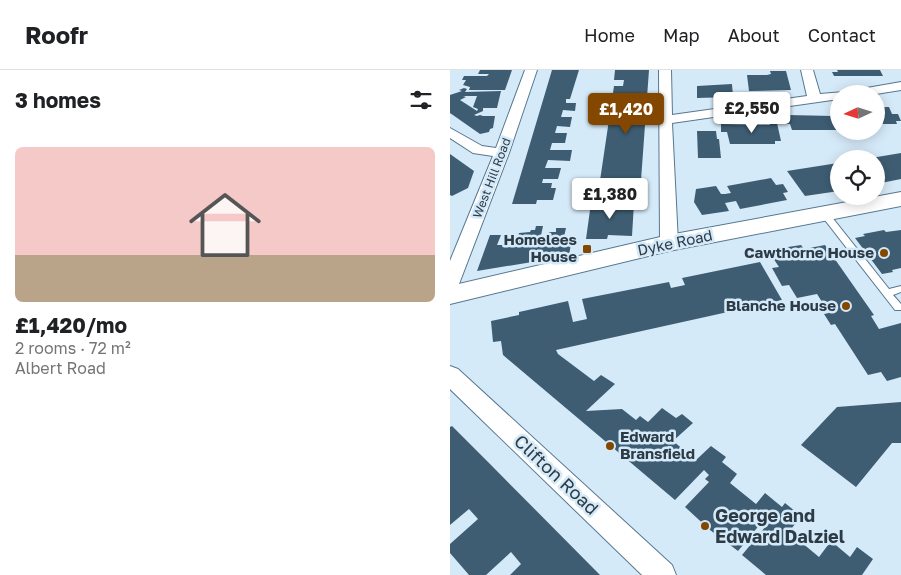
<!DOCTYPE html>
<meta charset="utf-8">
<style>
:root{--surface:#fff;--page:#f6f6f6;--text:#202124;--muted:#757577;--line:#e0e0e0;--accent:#834700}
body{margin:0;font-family:"Golos Text",sans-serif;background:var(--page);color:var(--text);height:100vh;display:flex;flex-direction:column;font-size:19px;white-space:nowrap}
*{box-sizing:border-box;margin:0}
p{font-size:16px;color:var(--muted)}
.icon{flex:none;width:28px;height:28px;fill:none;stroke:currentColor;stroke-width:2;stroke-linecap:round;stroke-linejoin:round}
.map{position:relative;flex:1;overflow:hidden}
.sheet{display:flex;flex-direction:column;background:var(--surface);width:450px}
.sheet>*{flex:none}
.needle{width:32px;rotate:266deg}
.tools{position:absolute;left:380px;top:15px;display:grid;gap:10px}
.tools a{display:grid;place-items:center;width:55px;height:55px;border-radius:50%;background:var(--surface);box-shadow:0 2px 12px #0003;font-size:25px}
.price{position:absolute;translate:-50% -42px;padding:0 11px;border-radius:5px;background:#fff;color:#222;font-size:16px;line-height:32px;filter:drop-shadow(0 1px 2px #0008)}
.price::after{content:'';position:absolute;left:50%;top:30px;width:15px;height:11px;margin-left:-8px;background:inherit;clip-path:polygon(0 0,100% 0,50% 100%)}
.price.on{background:var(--accent);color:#fff}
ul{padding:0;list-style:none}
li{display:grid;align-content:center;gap:10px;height:265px;padding:0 15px}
li span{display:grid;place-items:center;height:155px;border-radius:8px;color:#555}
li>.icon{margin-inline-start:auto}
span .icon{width:90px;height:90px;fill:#fffc;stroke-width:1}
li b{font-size:21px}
h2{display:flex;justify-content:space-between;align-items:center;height:60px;padding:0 15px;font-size:21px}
header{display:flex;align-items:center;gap:30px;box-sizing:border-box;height:70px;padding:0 25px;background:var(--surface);border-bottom:1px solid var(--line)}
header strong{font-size:24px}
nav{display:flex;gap:28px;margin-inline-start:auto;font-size:18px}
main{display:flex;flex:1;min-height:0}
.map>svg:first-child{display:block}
.building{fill:#3e5d73;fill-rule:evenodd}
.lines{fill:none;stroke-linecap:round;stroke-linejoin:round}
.service-casing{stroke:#57778f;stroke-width:2}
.minor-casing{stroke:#57778f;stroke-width:2}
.secondary-casing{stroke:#57778f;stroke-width:2}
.service{fill:#fff;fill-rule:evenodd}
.minor{fill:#fff;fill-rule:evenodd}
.secondary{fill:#fff;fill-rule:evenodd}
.poi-dot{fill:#834700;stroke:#d5eaf9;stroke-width:2}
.labels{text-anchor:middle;stroke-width:5;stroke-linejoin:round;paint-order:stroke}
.far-street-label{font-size:12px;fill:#2d3b46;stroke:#d5eaf9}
.poi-label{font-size:15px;font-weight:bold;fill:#2d3b46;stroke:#d5eaf9;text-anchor:end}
.street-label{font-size:15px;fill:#2d3b46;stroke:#d5eaf9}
.near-street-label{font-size:18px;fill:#2d3b46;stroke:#d5eaf9}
.near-poi-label{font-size:18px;font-weight:bold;fill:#2d3b46;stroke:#d5eaf9;text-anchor:start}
</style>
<header>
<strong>Roofr</strong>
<nav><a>Home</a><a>Map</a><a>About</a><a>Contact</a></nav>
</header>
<main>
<section class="sheet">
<h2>3 homes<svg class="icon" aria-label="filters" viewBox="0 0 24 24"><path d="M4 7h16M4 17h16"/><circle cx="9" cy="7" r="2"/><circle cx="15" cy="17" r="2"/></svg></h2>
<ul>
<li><span style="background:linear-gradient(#f6c9c9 70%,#b9a48a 0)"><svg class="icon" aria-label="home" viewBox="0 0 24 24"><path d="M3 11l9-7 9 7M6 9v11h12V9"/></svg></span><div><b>£1,420/mo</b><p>2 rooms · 72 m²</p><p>Albert Road</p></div></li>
</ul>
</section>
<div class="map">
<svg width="451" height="505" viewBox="0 0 451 505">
<rect width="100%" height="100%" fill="#d5eaf9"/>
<g class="building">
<path d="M30 0H62L55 20H19L20 17 13 15 16 10H12L14 6H37L39 4H28Z"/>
<path d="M102 0H129L120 29H116V33H126L125 41 113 40 111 47H122L120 57 107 56 105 63H117L115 73H102L100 80H122L120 91 98 90 95 98H111L108 109H93L92 113H102L101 118H106L103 130H87L86 134H62Z"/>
<path d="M165 0H199L190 124H148L164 16H173L174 10H164Z"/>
<path d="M387 0H430L433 6H384L382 2H388Z"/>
<path d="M320 1H336L341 20 299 21 297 5H317L321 4Z"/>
<path d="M282 14 283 27 247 28V16Z"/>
<path d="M14 18 17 19 15 22 51 21 47 38H33V41L24 45 27 46 30 45 33 46H45L43 58 40 59 39 62 30 64 0 43V25L12 21 9 20ZM13 26H27L23 37 28 39 27 41 10 30 16 27Z"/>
<path d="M426 37H439L442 44H448L451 51H446L447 54H426Z"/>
<path d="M338 45 383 46 385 51H389V55H386L388 60H342L340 54H334L333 51H339Z"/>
<path d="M319 53H327L331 71H325V74H280L277 62H271V54L320 55Z"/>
<path d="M247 61H266L267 69H269L271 88H248Z"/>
<path d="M451 83V109L426 114V89L421 88Z"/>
<path d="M0 84 24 101 18 118 2 126 0 125Z"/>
<path d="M388 93 389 121 355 126 337 101Z"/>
<path d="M321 108 326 115 333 114 338 122 333 123 337 130 290 139 286 131 275 133 279 141 252 145 244 132 246 119 266 116 271 124H275L281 123 277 116Z"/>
<path d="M141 133H184L182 166 158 165 157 169H136Z"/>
<path d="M86 156H93L90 170H97L99 162H106V158H116L114 167H122L119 186 27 201 40 165H51L47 175H57L58 172H67L69 163 80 162 81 160H85Z"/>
<path d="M434 160 436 162 451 160V198L442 200 443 202 432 204 405 168 415 166 413 164Z"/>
<path d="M351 175 354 179 375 175 424 245 421 246 429 259 451 253V307L437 311 431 302 418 305 385 254 381 255 374 244 379 243 367 224 347 228 339 215 332 216 322 198 329 197 321 185 340 181 338 177Z"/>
<path d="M310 192 332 230 106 280 108 284 144 311 151 305 165 314 136 341 172 339 186 350 190 346 198 352 212 338 226 348 232 344 243 353 223 371 246 390 261 376 276 387 272 392 287 404 280 413 306 434 315 423 332 437 335 433 351 446 339 462 369 487 381 471 400 487 407 477 423 489 412 505H316L292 485 321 450 317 446 288 481 260 460 235 437 259 412 255 409 259 405 254 400 225 430 53 285 51 271 43 272 41 251 69 245V242L118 231 123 252 137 249 132 229 219 212 221 218 235 215 232 208Z"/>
<path d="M451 332V373H442L406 417 351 375 387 337Z"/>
<path d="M2 356 41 395 150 505H60L71 494 61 482 36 505H19L0 483V474L28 449 19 439 0 455V357Z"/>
</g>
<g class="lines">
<defs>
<path id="service" d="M374 140 377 141 439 219 451 216V222L443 225 451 234V240H445L371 145V141Z"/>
<g id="minor">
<path d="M75 0H87L59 83 9 214 7 219 0 221V191L43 86 23 83 0 68V58L32 76 46 78Z"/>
<path d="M209 0H221L222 45 357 26 351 0H363L370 24 394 22 451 12V20L426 24H389V29L222 53 228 173 225 177 219 179 213 177 210 173Z"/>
<path d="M0 296 8 299 222 495 226 505H192L0 319Z"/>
</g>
<path id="secondary" d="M451 122V136L219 181 0 234V216L219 165Z"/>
</defs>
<use href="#service" class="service-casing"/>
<use href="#minor" class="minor-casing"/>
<use href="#secondary" class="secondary-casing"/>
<use href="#service" class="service"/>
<use href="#minor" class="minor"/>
<use href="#secondary" class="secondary"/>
</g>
<g class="poi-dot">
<rect x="132" y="174" width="10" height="10" rx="2.5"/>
<circle cx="434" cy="183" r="5"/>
<circle cx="396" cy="236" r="5"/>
<circle cx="160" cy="376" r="5"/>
<circle cx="255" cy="456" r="5"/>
</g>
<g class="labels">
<g class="far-street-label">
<text transform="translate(42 108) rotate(-69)" y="4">West Hill Road</text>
</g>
<g class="poi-label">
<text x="127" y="175">Homelees<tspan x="127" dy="17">House</tspan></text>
<text x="424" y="188">Cawthorne House</text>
<text x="386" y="241">Blanche House</text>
<text x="170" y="372" text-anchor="start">Edward<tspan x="170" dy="17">Bransfield</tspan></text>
</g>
<g class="street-label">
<text transform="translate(225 173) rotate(-12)" y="5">Dyke Road</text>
</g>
<g class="near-street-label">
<text transform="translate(106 405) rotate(43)" y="6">Clifton Road</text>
</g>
<g class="near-poi-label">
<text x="265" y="452">George and<tspan x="265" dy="21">Edward Dalziel</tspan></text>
</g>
</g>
</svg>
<div class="tools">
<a><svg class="needle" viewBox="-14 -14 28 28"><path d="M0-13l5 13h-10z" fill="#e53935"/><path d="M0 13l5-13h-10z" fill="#757577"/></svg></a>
<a><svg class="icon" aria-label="locate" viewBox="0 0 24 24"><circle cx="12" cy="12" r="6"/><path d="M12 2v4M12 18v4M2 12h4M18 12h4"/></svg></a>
</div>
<b class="price" style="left:302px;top:64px">£2,550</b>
<b class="price on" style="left:176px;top:65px">£1,420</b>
<b class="price" style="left:160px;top:150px">£1,380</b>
</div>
</main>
